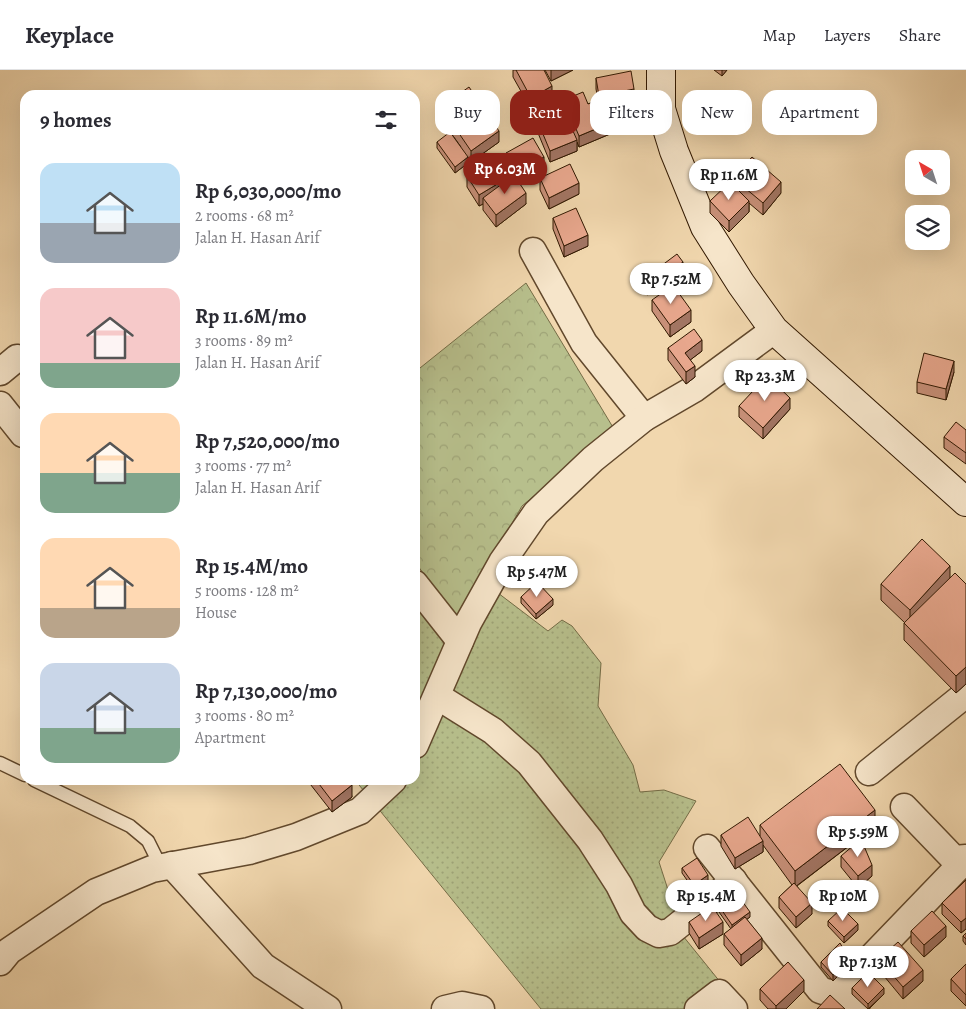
<!DOCTYPE html>
<meta charset="utf-8">
<style>
:root{--surface:#fff;--page:#f7f7f7;--text:#2b2b33;--muted:#7c7c81;--line:#e1e1e2;--accent:#8f2418}
body{margin:0;font-family:Alegreya,serif;background:var(--page);color:var(--text);height:100vh;display:flex;flex-direction:column;font-size:19px;white-space:nowrap}
*{box-sizing:border-box;margin:0}
p{font-size:16px;color:var(--muted)}
.icon{flex:none;width:28px;height:28px;fill:none;stroke:currentColor;stroke-width:2;stroke-linecap:round;stroke-linejoin:round}
.map{position:relative;flex:1;overflow:hidden}
.sheet{position:absolute;left:20px;top:20px;width:400px;height:695px;display:flex;flex-direction:column;background:var(--surface);border-radius:15px;box-shadow:0 5px 20px #0002}
.sheet>*{flex:none}
.hud{position:absolute;left:435px;top:20px;width:455px;height:45px;display:flex;gap:10px}
.needle{width:32px;rotate:321deg}
.controls{position:absolute;left:905px;top:80px;display:grid;gap:10px}
.controls a{display:grid;place-items:center;width:45px;height:45px;border-radius:10px;background:var(--surface);box-shadow:0 5px 20px #0002;font-size:25px}
.price{position:absolute;translate:-50% -42px;padding:0 11px;border-radius:18px;background:#fff;color:#222;font-size:16px;line-height:32px;filter:drop-shadow(0 1px 2px #0008)}
.price::after{content:'';position:absolute;left:50%;top:30px;width:15px;height:11px;margin-left:-8px;background:inherit;clip-path:polygon(0 0,100% 0,50% 100%)}
.price.selected{background:var(--accent);color:#fff}
ul{padding:0;list-style:none}
li{display:flex;align-items:center;gap:15px;height:125px;padding:0 20px}
li span{display:grid;place-items:center;flex:none;width:140px;height:100px;border-radius:15px;color:#555}
li>.icon{margin-inline-start:auto}
span .icon{width:60px;height:60px;fill:#fffc;stroke-width:1}
li b{font-size:21px}
h2{display:flex;justify-content:space-between;align-items:center;height:60px;padding:0 20px;font-size:21px}
.pill{padding:0 18px;border-radius:15px;background:var(--surface);box-shadow:0 5px 20px #0002;font-size:18px;line-height:45px}
.pill.selected{background:var(--accent);color:#fff}
header{display:flex;align-items:center;gap:30px;box-sizing:border-box;height:70px;padding:0 25px;background:var(--surface);border-bottom:1px solid var(--line)}
header strong{font-size:24px}
nav{display:flex;gap:28px;margin-inline-start:auto;font-size:18px}
.map>svg:first-child{display:block}
.grass{fill:url(#grass-dots);stroke:#746c46}
.forest{fill:url(#forest-crowns);stroke:#746c46}
.lines{fill:none;stroke-linecap:round;stroke-linejoin:round}
.lane-casing{stroke:#61482c;stroke-width:15}
.street-casing{stroke:#61482c;stroke-width:29}
.secondary-casing{stroke:#311801;stroke-width:30}
.lane{stroke:#f6e5ca;stroke-width:12}
.street{stroke:#f6e5ca;stroke-width:26}
.secondary{stroke:#f6e5ca;stroke-width:28}
.wall{fill:#c89079;stroke:#311801}
.shaded-wall{fill:#a27563;stroke:#311801}
.building{fill:#e8a78d;stroke:#311801}
</style>
<header>
<strong>Keyplace</strong>
<nav><a>Map</a><a>Layers</a><a>Share</a></nav>
</header>
<div class="map">
<svg width="966" height="939" viewBox="0 0 966 939">
<defs>
<pattern id="grass-dots" width="8" height="8" patternUnits="userSpaceOnUse" patternTransform="scale(1.25)"><rect width="8" height="8" fill="#b7bf8c"/><path d="M2 2h.1M6 6h.1" fill="none" stroke="#9ea377" stroke-width="1.8" stroke-linecap="round"/></pattern>
<pattern id="forest-crowns" width="20" height="18" patternUnits="userSpaceOnUse" patternTransform="scale(1.25)"><rect width="20" height="18" fill="#b7bf8c"/><path d="M2 6a3 3 0 1 1 6 0M12 15a3 3 0 1 1 6 0" fill="none" stroke="#9ea377"/></pattern>
</defs>
<rect width="100%" height="100%" fill="#f1d7ae"/>
<filter id="stains"><feTurbulence type="fractalNoise" baseFrequency=".004" numOctaves="4"/><feColorMatrix values="0 0 0 0 .2 0 0 0 0 .09 0 0 0 0 .02 0 0 0 .5 -.17"/></filter>
<radialGradient id="worn" r=".72"><stop offset=".6" stop-color="#630" stop-opacity="0"/><stop offset="1" stop-color="#630" stop-opacity=".3"/></radialGradient>
<path class="grass" d="M498 523 548 561 562 550 572 556 601 593 598 636 633 695 640 722 664 720 696 731 659 792 683 866 742 939H541L355 710H415V528L470 579Z"/>
<path class="forest" d="M526 213 614 359 522 436 457 549 415 492V302Z"/>
<g class="lines">
<defs>
<g id="lane">
<path d="M0 693 25 705"/>
<path d="M34 710 130 756 148 771 161 797"/>
</g>
<g id="street">
<path d="M533 181 584 273 644 348"/>
<path d="M0 302 17 288"/>
<path d="M0 335 23 364"/>
<path d="M415 514 460 571"/>
<path d="M437 626 493 661 529 693 590 770 619 815 633 843 647 858 659 864 670 862 734 811"/>
<path d="M415 675 468 553 502 492 536 443 593 389 644 348 694 319 774 260"/>
<path d="M869 702 966 624"/>
<path d="M904 737 954 789 966 788"/>
<path d="M707 778 820 920 829 923 838 922 966 789"/>
<path d="M172 795 263 896 328 939"/>
<path d="M0 892 9 881 96 822 152 799 249 781 296 767 360 741 393 710"/>
<path d="M838 922 856 939"/>
<path d="M445 939 462 935 481 939"/>
<path d="M698 939 719 923 734 939"/>
</g>
<path id="secondary" d="M661 0V39L674 81 705 157 741 214 774 260 966 432"/>
</defs>
<use href="#lane" class="lane-casing"/>
<use href="#street" class="street-casing"/>
<use href="#secondary" class="secondary-casing"/>
<use href="#lane" class="lane"/>
<use href="#street" class="street"/>
<use href="#secondary" class="secondary"/>
</g>
<g class="wall">
<path d="M513 0H544L552 27 531 39 513 7Z"/>
<path d="M545 0H573L551 11Z"/>
<path d="M714 0H727L722 6Z"/>
<path d="M596 8 634 19V31L603 36 610 64 579 77 577 72V81L550 92 538 63V52L564 41V30L588 34 598 30 596 19Z"/>
<path d="M441 37 499 72 471 92 468 87V93L455 103 437 78V72L461 77 441 49Z"/>
<path d="M506 83 544 98 519 112 526 134 496 157 483 140V134L479 136 467 117V106L506 91Z"/>
<path d="M540 108 579 124 549 139 540 120Z"/>
<path d="M733 108 781 123 763 145 749 133V142L729 162 710 143V131L733 115Z"/>
<path d="M553 148 588 176 564 187 553 159Z"/>
<path d="M683 198 647 225 641 216V211Z"/>
<path d="M652 230 691 252 670 267 652 241Z"/>
<path d="M668 278 702 281 690 290 695 307 686 314 668 290Z"/>
<path d="M954 302 946 330 917 323V312Z"/>
<path d="M739 336 790 339 763 369 739 347Z"/>
<path d="M966 360V394L944 378V367Z"/>
<path d="M950 508 966 514V614L956 623 904 570V553H905L881 530V514Z"/>
<path d="M521 527 553 535 536 549 521 533Z"/>
<path d="M307 710H348L352 727 332 742Z"/>
<path d="M760 755 875 756 797 816 812 844 796 858 779 838V827L792 815 763 775V782L735 799 721 776V765L760 766Z"/>
<path d="M841 786 872 806 858 818 841 797Z"/>
<path d="M682 798 708 811 694 820 682 803Z"/>
<path d="M966 810V859L961 863 942 844V833Z"/>
<path d="M719 836 750 847 746 850 762 879 741 896 724 875V864L731 859 719 842Z"/>
<path d="M828 851 858 860 844 873 828 856Z"/>
<path d="M689 852 723 864 699 879 689 863Z"/>
<path d="M911 861 946 867 924 887 911 873Z"/>
<path d="M966 863V875L963 871V866Z"/>
<path d="M879 889 923 911 903 929 879 900Z"/>
<path d="M821 892 849 895 833 911 821 897Z"/>
<path d="M966 894V936L951 921V909Z"/>
<path d="M852 918 884 924 869 939H868L852 924Z"/>
<path d="M760 919 804 921 786 939H768L760 930Z"/>
</g>
<g class="shaded-wall">
<path d="M551 0H573L551 11Z"/>
<path d="M722 0H727L722 6Z"/>
<path d="M552 16V27L531 39V28Z"/>
<path d="M610 53V64L579 77V66Z"/>
<path d="M499 61V72L471 92V81Z"/>
<path d="M577 70V81L550 92V81Z"/>
<path d="M468 87V93L455 103V97Z"/>
<path d="M544 87V98L517 113V102Z"/>
<path d="M514 104V115L483 128V134L479 136V125Z"/>
<path d="M781 112V123L763 145V133Z"/>
<path d="M579 113V124L549 139V128Z"/>
<path d="M526 123V134L496 157V145Z"/>
<path d="M749 131V142L729 162V151Z"/>
<path d="M588 165V176L564 187V176Z"/>
<path d="M683 192V198L647 225V219Z"/>
<path d="M691 240V252L670 267V255Z"/>
<path d="M702 270V281L685 294V283Z"/>
<path d="M954 291V302L946 330V319Z"/>
<path d="M695 296V307L686 314V302Z"/>
<path d="M790 328V339L763 369V358Z"/>
<path d="M950 496V512L910 557V540Z"/>
<path d="M553 529V535L536 549V544Z"/>
<path d="M966 597V614L956 623V606Z"/>
<path d="M352 715V727L332 742V731Z"/>
<path d="M875 740V756L795 817V801Z"/>
<path d="M763 771V782L735 799V788Z"/>
<path d="M872 795V806L858 818V806Z"/>
<path d="M708 805V811L694 820V815Z"/>
<path d="M812 833V844L796 858V847Z"/>
<path d="M750 842V847L732 860V855Z"/>
<path d="M966 848V859L961 863V852Z"/>
<path d="M723 852V864L699 879V868Z"/>
<path d="M858 854V860L844 873V867Z"/>
<path d="M946 856V867L924 887V875Z"/>
<path d="M762 868V879L741 896V885Z"/>
<path d="M849 889V895L833 911V905Z"/>
<path d="M923 900V911L903 929V917Z"/>
<path d="M804 910V921L786 939H776V936Z"/>
<path d="M884 918V924L868 939V934Z"/>
</g>
<g class="building">
<path d="M516 0H544L552 16 531 28Z"/>
<path d="M631 1 634 19 599 26 596 8Z"/>
<path d="M469 17 499 61 471 81 441 37Z"/>
<path d="M583 22 588 34 600 29 610 53 579 66 564 30Z"/>
<path d="M564 41 577 70 550 81 538 52Z"/>
<path d="M450 62 468 87 455 97 437 72Z"/>
<path d="M533 68 544 87 517 102 506 83Z"/>
<path d="M502 84 514 104 479 125 467 106Z"/>
<path d="M752 87 781 112 763 133 733 108Z"/>
<path d="M570 94 579 113 549 128 540 108Z"/>
<path d="M514 105 526 123 496 145 483 128Z"/>
<path d="M730 112 749 131 729 151 710 131Z"/>
<path d="M576 138 588 165 564 176 553 148Z"/>
<path d="M677 184 683 192 647 219 641 211Z"/>
<path d="M673 215 691 240 670 255 652 230Z"/>
<path d="M694 259 702 270 685 283 695 296 686 302 668 278Z"/>
<path d="M924 283 954 291 946 319 917 312Z"/>
<path d="M767 306 790 328 763 358 739 336Z"/>
<path d="M956 352 966 360V383L944 367Z"/>
<path d="M922 469 950 496 910 540 881 514Z"/>
<path d="M955 503 966 514V597L956 606 904 553Z"/>
<path d="M537 512 553 529 536 544 521 527Z"/>
<path d="M840 694 875 740 795 801 760 755Z"/>
<path d="M316 710H348L352 715 332 731Z"/>
<path d="M748 747 763 771 735 788 721 765Z"/>
<path d="M861 769 872 795 858 806 841 786Z"/>
<path d="M697 788 708 805 694 815 682 798Z"/>
<path d="M966 810V848L961 852 942 833Z"/>
<path d="M794 813 812 833 796 847 779 827Z"/>
<path d="M737 824 750 842 732 855 719 836Z"/>
<path d="M712 836 723 852 699 868 689 852Z"/>
<path d="M842 838 858 854 844 867 828 851Z"/>
<path d="M932 841 946 856 924 875 911 861Z"/>
<path d="M745 847 762 868 741 885 724 864Z"/>
<path d="M966 863V869L963 866Z"/>
<path d="M898 872 923 900 903 917 879 889Z"/>
<path d="M840 873 849 889 833 905 821 892Z"/>
<path d="M788 892 804 910 776 936 760 919Z"/>
<path d="M966 894V925L951 909Z"/>
<path d="M868 902 884 918 868 934 852 918Z"/>
<path d="M830 925 845 939H817Z"/>
</g>
<rect width="100%" height="100%" filter="url(#stains)"/>
<rect width="100%" height="100%" fill="url(#worn)"/>
</svg>
<div class="controls">
<a><svg class="needle" viewBox="-14 -14 28 28"><path d="M0-13l5 13h-10z" fill="#e53935"/><path d="M0 13l5-13h-10z" fill="#7c7c81"/></svg></a>
<a><svg class="icon" aria-label="layers" viewBox="0 0 24 24"><path d="M12 4l9 5-9 5-9-5zM3 14l9 5 9-5"/></svg></a>
</div>
<b class="price selected" style="left:505px;top:125px">Rp 6.03M</b>
<b class="price" style="left:729px;top:131px">Rp 11.6M</b>
<b class="price" style="left:671px;top:235px">Rp 7.52M</b>
<b class="price" style="left:765px;top:332px">Rp 23.3M</b>
<b class="price" style="left:537px;top:528px">Rp 5.47M</b>
<b class="price" style="left:858px;top:788px">Rp 5.59M</b>
<b class="price" style="left:706px;top:852px">Rp 15.4M</b>
<b class="price" style="left:843px;top:852px">Rp 10M</b>
<b class="price" style="left:868px;top:918px">Rp 7.13M</b>
<div class="hud">
<a class="pill">Buy</a>
<a class="pill selected">Rent</a>
<a class="pill">Filters</a>
<a class="pill">New</a>
<a class="pill">Apartment</a>
</div>
<section class="sheet">
<h2>9 homes<svg class="icon" aria-label="filters" viewBox="0 0 24 24"><path d="M4 7h16M4 17h16"/><circle cx="9" cy="7" r="2"/><circle cx="15" cy="17" r="2"/></svg></h2>
<ul>
<li><span style="background:linear-gradient(#bfe0f5 60%,#9aa5b1 0)"><svg class="icon" aria-label="home" viewBox="0 0 24 24"><path d="M3 11l9-7 9 7M6 9v11h12V9"/></svg></span><div><b>Rp 6,030,000/mo</b><p>2 rooms · 68 m²</p><p>Jalan H. Hasan Arif</p></div></li>
<li><span style="background:linear-gradient(#f6c9c9 75%,#7fa58c 0)"><svg class="icon" aria-label="home" viewBox="0 0 24 24"><path d="M3 11l9-7 9 7M6 9v11h12V9"/></svg></span><div><b>Rp 11.6M/mo</b><p>3 rooms · 89 m²</p><p>Jalan H. Hasan Arif</p></div></li>
<li><span style="background:linear-gradient(#ffd9b3 60%,#7fa58c 0)"><svg class="icon" aria-label="home" viewBox="0 0 24 24"><path d="M3 11l9-7 9 7M6 9v11h12V9"/></svg></span><div><b>Rp 7,520,000/mo</b><p>3 rooms · 77 m²</p><p>Jalan H. Hasan Arif</p></div></li>
<li><span style="background:linear-gradient(#ffd9b3 70%,#b9a48a 0)"><svg class="icon" aria-label="home" viewBox="0 0 24 24"><path d="M3 11l9-7 9 7M6 9v11h12V9"/></svg></span><div><b>Rp 15.4M/mo</b><p>5 rooms · 128 m²</p><p>House</p></div></li>
<li><span style="background:linear-gradient(#c9d6e8 65%,#7fa58c 0)"><svg class="icon" aria-label="home" viewBox="0 0 24 24"><path d="M3 11l9-7 9 7M6 9v11h12V9"/></svg></span><div><b>Rp 7,130,000/mo</b><p>3 rooms · 80 m²</p><p>Apartment</p></div></li>
</ul>
</section>
</div>
